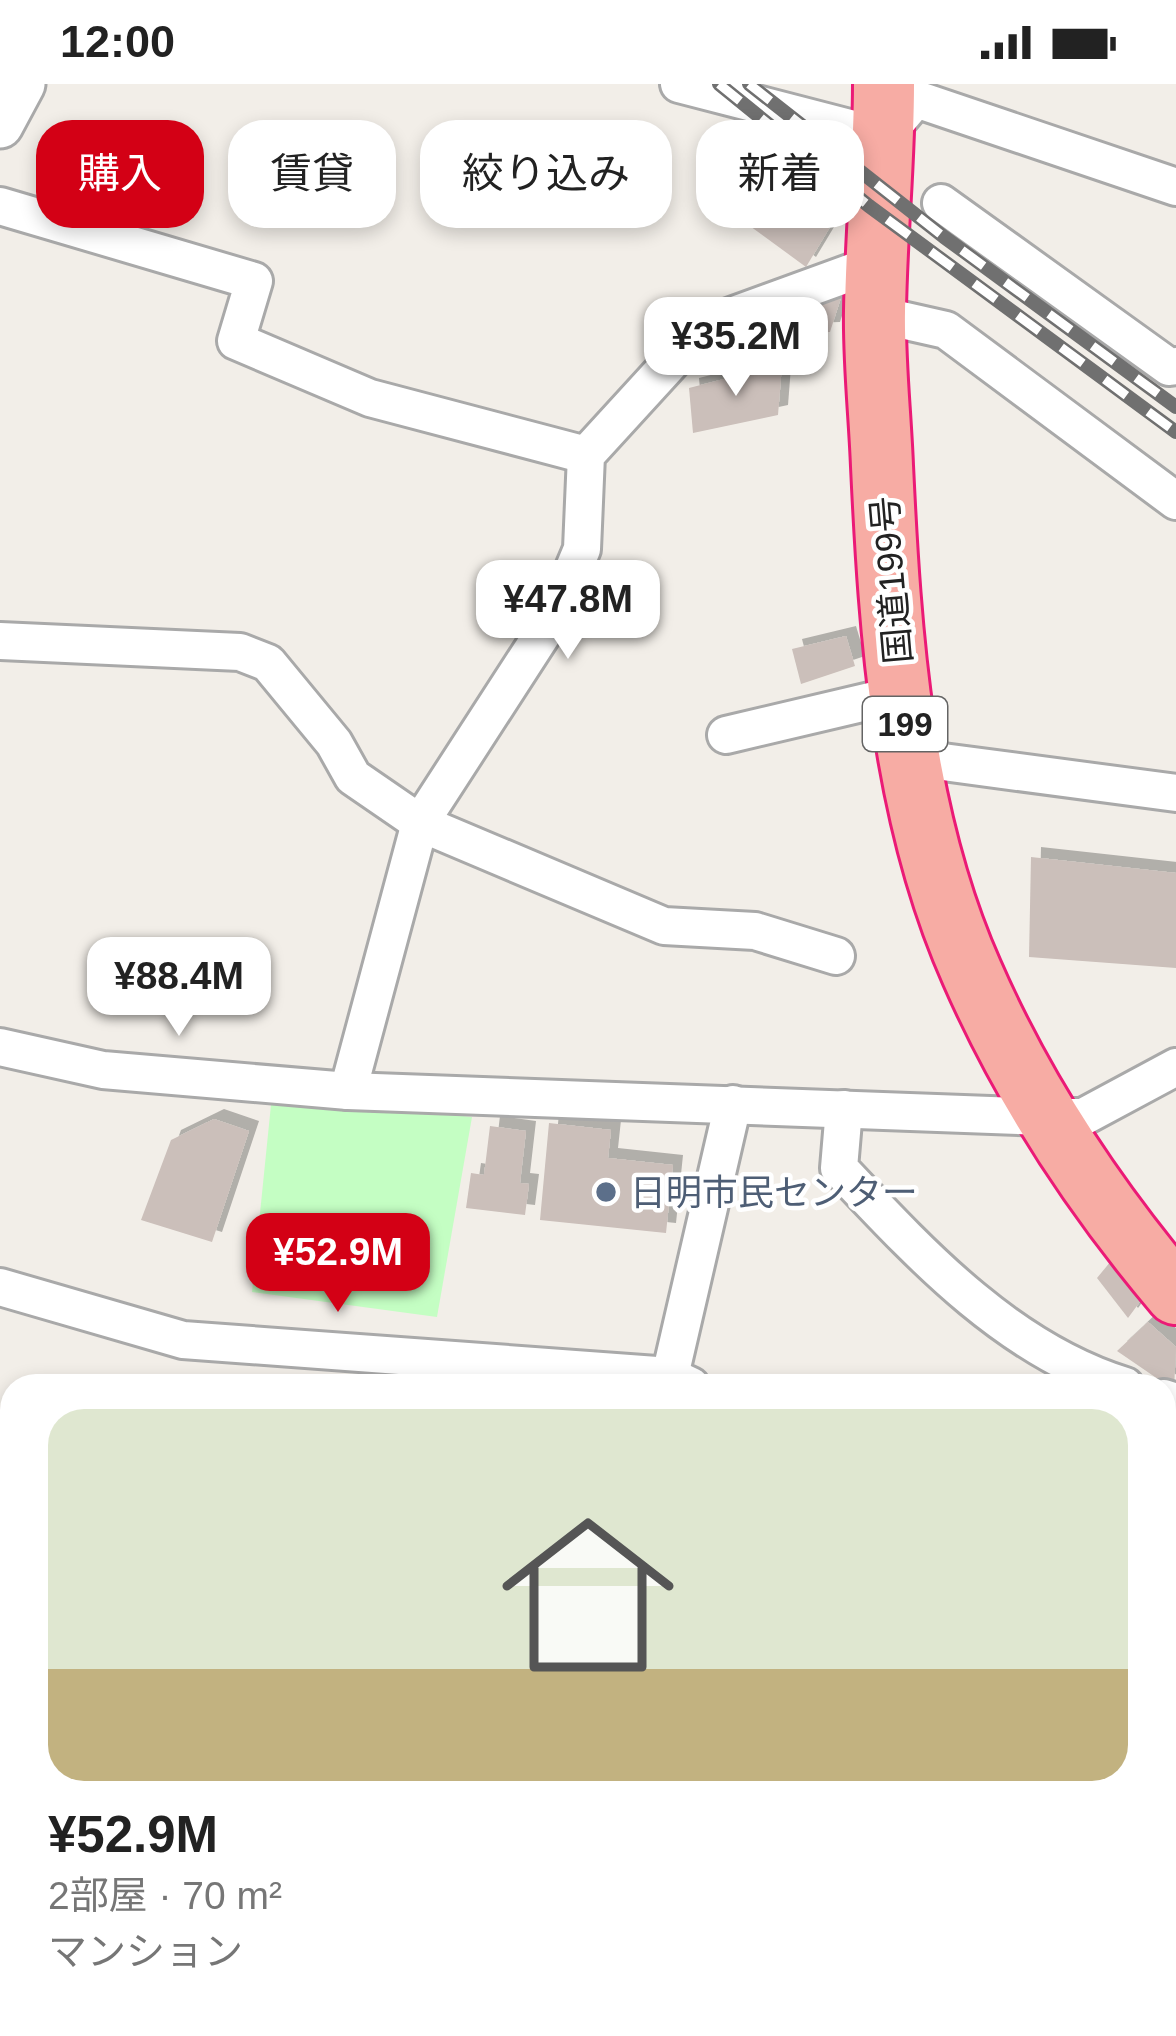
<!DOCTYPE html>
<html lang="ja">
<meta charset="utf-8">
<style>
:root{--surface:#fff;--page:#f6f6f6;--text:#222;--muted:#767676;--accent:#d30015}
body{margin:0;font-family:Arial,"Noto Sans JP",sans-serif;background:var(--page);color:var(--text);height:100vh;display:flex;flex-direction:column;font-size:45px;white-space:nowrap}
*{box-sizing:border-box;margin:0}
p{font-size:39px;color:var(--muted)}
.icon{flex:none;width:66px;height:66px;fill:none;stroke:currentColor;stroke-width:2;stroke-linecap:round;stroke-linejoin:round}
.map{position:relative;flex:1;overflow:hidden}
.sheet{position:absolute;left:0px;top:1290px;width:1176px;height:663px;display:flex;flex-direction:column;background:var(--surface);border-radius:36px 36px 0 0;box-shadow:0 6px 18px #0003}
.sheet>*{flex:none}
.top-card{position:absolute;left:36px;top:36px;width:1104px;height:108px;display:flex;gap:24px}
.price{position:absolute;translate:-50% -102px;padding:0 27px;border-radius:24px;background:#fff;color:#222;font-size:39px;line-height:78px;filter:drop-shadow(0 3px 6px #0008)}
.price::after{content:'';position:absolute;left:50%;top:72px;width:36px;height:27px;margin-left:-18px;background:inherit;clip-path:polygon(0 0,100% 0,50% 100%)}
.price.on{background:var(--accent);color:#fff}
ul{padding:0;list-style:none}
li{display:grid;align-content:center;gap:24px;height:636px;padding:0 48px}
li span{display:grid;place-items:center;height:372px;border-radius:36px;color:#555}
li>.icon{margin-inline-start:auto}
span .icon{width:216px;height:216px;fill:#fffc;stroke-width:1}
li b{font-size:51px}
.tag{padding:0 42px;border-radius:36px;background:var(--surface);box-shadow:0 6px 18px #0003;font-size:42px;line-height:108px}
.tag.on{background:var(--accent);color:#fff}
.status{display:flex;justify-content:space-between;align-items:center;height:84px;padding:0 60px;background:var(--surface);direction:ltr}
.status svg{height:33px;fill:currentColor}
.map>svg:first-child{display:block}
.park{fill:#c4fec3}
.building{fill:#cbbfba;filter:url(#shadow)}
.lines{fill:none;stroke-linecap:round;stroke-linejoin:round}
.minor-casing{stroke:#a9a9a9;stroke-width:42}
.tertiary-casing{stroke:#a9a9a9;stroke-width:51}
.trunk-casing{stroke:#eb1a76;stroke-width:66}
.minor{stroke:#fff;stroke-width:36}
.tertiary{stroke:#fff;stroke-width:45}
.trunk{stroke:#f7aca4;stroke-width:60}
.rail-casing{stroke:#707070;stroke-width:14}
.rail{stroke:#fff;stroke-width:9;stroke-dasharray:27;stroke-linecap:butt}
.service-dot{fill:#5c6f8a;stroke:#fff;stroke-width:4.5}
.labels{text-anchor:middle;stroke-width:9;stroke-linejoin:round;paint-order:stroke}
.shield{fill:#fff;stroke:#646464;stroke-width:3}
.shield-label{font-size:33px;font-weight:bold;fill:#222}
.street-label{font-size:36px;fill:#222;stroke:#fff}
.service-label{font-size:36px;fill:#4e5e75;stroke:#fff;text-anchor:start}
</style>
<div class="status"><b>12:00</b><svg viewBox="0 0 49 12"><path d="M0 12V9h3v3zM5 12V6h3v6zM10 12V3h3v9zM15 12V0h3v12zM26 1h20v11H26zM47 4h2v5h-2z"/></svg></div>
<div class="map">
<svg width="1176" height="1952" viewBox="0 0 1176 1952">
<defs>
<filter id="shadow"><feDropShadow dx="10" dy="-10" stdDeviation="0" flood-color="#0004"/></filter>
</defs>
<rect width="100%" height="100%" fill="#f2eee8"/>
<path class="park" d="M272 1011 472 1033 437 1233 252 1208Z"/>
<g class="building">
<path d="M777 89 833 138 806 183 743 137Z"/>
<path d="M845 201 830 248 799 249 794 207Z"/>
<path d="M782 280 778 331 693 349 689 304Z"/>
<path d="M846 552 855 582 801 600 792 565Z"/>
<path d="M1031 773 1176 789V884L1029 873Z"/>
<path d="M214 1035 249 1047 212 1158 141 1136 171 1056Z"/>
<path d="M549 1039 611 1046 608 1074 673 1081 666 1149 540 1136Z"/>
<path d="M490 1042 526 1047 520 1099 529 1100 525 1131 466 1124 471 1089 484 1091Z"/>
<path d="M1111 1177 1142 1215 1128 1234 1097 1194Z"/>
<path d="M1148 1238 1176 1263 1174 1306 1117 1267Z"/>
</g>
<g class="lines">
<defs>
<g id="minor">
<path d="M679 0 884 53 916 15 1176 103"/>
<path d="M941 119 1169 283 1176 282"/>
<path d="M0 122 254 197 236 257 370 314 586 371"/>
<path d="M875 230 946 246 1176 417"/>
<path d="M0 557 240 568 268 579 334 659 353 693 420 739 664 842 755 847 836 872"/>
<path d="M726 651 900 610"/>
<path d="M943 678 1176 709"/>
<path d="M0 963 103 986 348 1007 1046 1033H1083L1176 983"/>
<path d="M348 1007 420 739 554 532 582 465 586 371 704 242 877 179"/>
<path d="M844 1025 839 1084C920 1170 1008 1266 1125 1302"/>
<path d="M0 1203 183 1256 670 1292"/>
<path d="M691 1302 670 1292 733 1020"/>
<path d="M1164 1314 1176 1318"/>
<path d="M0 1826 12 1827"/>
<path d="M1164 1872 1176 1880"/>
<path d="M229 1952V1941"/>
</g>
<path id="tertiary" d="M0 41 22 0"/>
<path id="trunk" d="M884 0C884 76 876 151 875 227 874 278 880 330 882 382 890 551 902 732 972 889 1024 1008 1093 1112 1176 1210"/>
</defs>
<use href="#minor" class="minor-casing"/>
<use href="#tertiary" class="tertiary-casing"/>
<use href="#trunk" class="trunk-casing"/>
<use href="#minor" class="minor"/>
<use href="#tertiary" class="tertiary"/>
<use href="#trunk" class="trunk"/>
<defs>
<g id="rail">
<path d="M719 0 869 122 1176 348"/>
<path d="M749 0 944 153 1176 323"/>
</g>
</defs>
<use href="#rail" class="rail-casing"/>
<use href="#rail" class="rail"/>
</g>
<circle class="service-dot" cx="606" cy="1108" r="12"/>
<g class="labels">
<rect class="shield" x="863" y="613" width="84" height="54" rx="9"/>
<g class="shield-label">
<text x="905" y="652">199</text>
</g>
<g class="street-label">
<text transform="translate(891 496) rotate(-95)" y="13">国道199号</text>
</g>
<g class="service-label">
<text x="630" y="1121">日明市民センター</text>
</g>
</g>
</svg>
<b class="price" style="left:736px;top:315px">¥35.2M</b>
<b class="price" style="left:568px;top:578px">¥47.8M</b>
<b class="price" style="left:179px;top:955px">¥88.4M</b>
<b class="price on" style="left:338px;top:1231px">¥52.9M</b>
<div class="top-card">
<a class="tag on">購入</a>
<a class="tag">賃貸</a>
<a class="tag">絞り込み</a>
<a class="tag">新着</a>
</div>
<section class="sheet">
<ul>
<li><span style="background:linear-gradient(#dfe7d0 70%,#c2b280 0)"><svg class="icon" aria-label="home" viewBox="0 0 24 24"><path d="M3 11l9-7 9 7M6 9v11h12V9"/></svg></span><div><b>¥52.9M</b><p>2部屋 · 70 m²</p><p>マンション</p></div></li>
</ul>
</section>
</div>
